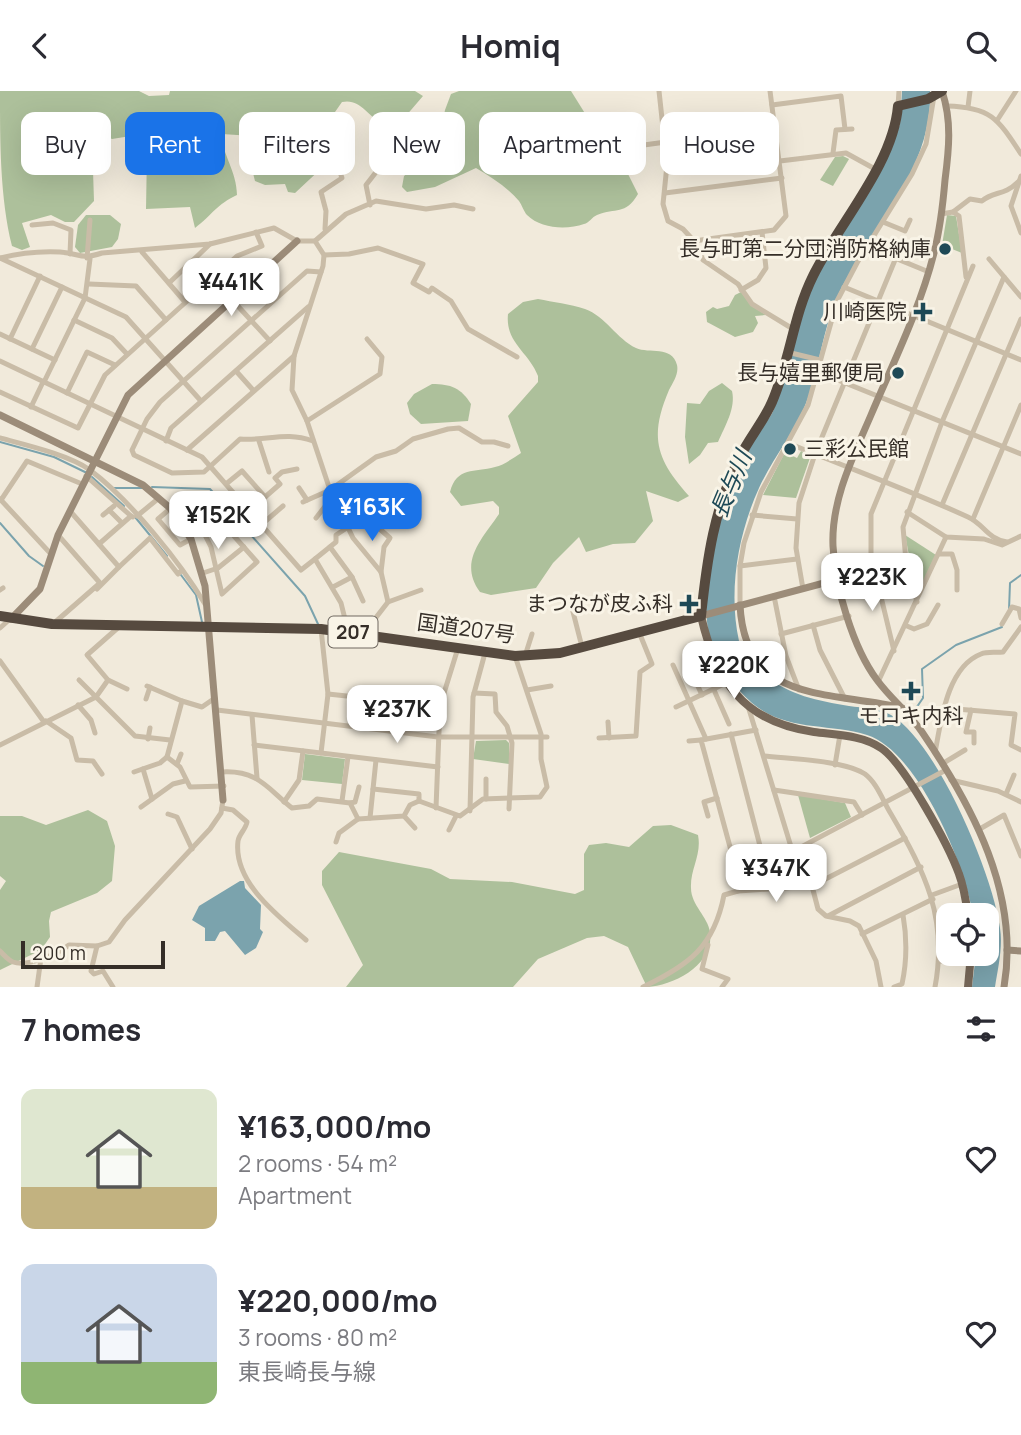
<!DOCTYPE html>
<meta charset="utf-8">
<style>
:root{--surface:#fff;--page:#f2f2f3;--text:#2b2b33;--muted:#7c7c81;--accent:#1a73e8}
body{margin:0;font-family:Manrope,"Noto Sans JP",sans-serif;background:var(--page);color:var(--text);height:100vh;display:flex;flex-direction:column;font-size:26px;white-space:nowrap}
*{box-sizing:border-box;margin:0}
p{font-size:23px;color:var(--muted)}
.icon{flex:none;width:38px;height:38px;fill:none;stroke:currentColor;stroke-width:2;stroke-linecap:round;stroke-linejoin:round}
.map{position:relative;height:896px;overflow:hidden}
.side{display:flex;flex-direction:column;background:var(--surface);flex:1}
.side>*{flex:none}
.hud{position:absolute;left:21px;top:21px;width:980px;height:63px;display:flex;gap:14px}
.buttons{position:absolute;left:936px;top:812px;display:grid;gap:14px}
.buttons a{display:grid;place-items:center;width:63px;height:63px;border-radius:14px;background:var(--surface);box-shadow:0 7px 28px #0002;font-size:35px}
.scale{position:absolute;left:21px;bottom:18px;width:144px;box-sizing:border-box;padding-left:7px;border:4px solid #352e28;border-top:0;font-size:19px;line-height:24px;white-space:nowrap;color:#352e28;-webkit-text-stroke:5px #f9f4e7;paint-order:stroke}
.price{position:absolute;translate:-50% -60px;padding:0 16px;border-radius:14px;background:#fff;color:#222;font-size:23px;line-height:46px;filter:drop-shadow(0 2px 4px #0008)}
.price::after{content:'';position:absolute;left:50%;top:42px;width:21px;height:16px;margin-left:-10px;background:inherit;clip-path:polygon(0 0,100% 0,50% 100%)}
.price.active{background:var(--accent);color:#fff}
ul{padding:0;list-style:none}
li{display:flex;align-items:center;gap:21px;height:175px;padding:0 21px}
li span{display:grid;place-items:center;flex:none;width:196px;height:140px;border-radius:14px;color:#555}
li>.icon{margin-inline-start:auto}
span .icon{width:84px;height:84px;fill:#fffc;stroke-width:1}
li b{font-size:30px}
h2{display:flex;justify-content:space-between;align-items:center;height:84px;padding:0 21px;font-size:30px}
.tag{padding:0 24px;border-radius:14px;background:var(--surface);box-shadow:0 7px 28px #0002;font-size:24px;line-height:63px}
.tag.active{background:var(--accent);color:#fff}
header{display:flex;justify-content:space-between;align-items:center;height:91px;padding:0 21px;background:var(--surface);font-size:32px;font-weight:700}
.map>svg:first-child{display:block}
.green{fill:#adc09b}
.water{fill:#7ba3ad}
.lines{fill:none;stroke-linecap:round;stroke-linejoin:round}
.stream{stroke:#7ba3ad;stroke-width:2}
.street{stroke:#c9bca7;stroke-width:5}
.secondary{stroke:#9c8c79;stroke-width:7}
.primary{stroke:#776859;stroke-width:8}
.highway{stroke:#564a3f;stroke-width:10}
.poi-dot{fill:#1e4956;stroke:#f9f4e7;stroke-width:2.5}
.labels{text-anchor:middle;stroke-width:6;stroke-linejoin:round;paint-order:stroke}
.shield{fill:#f9f4e7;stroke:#706961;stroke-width:2}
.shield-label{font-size:19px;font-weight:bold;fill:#352e28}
.poi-label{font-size:21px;fill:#352e28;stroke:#f9f4e7;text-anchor:end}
.street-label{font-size:21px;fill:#352e28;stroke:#f9f4e7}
.water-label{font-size:23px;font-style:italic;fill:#1e4956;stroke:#f9f4e7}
</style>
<header><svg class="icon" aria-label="back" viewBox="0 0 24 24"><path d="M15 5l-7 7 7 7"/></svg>Homiq<svg class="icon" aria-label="search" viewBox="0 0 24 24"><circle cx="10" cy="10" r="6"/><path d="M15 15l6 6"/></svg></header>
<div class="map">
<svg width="1021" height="896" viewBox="0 0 1021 896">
<rect width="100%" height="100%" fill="#f1eadb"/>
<g class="green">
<path d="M0 0H139L149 5 169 4 170 0H415L423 5 405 26 381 32C368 25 360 7 342 11L335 21 337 31 325 74 295 102 288 101 285 93 265 94 255 90 252 78C259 68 270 58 265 46L222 43C220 59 237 80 237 104 217 113 212 124 195 137L190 116 146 118 147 60 137 44 112 48 103 43 92 49 94 110 74 131H65L51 124 22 132 30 156 22 159 12 155C0 107 0 51 0 0Z"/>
<path d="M459 0H571L596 40 618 63 638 103C625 125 616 116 597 124 592 126 589 132 584 133 567 139 541 138 527 124 524 121 522 114 519 110 507 96 491 86 476 77L435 96 407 101 402 96 404 85 437 59 445 19 451 3Z"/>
<path d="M843 65 849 68 833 95 820 89 835 66Z"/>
<path d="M86 124H110L121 133 118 148 112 156 80 162 75 156 78 134Z"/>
<path d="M947 124 956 125 962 162 942 154Z"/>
<path d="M741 201 752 215 766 224 755 225 758 232 753 241 735 246 707 231 706 221 713 216 717 218 729 215 735 204Z"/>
<path d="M538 208C553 211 570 213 585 218 605 225 617 248 636 257 649 263 672 254 677 274 679 283 673 291 669 299 649 346 656 368 689 405L678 411 646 400 653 430 635 452 613 453 586 461 579 446 553 472 536 497 491 504 480 501C458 471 482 448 499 423V416L493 410 461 415 450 401C457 375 474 382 495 376 504 374 513 367 521 362L508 325 538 291V285C529 261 505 252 508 223L523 211Z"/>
<path d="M722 292 732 300C736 317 725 335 718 351L708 352 700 364 689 373 685 346 687 312 700 313 709 300Z"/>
<path d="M432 293C451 293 461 297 471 313L468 330 421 333 410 323 407 312 414 303Z"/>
<path d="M801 360 811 364 796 407 763 404 785 361 797 367Z"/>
<path d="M905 444 936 464 920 500H916Z"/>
<path d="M506 649 509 652V673L473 668 476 650Z"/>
<path d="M305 663 345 668 342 693 302 689Z"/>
<path d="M798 704 845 712 851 726 810 747Z"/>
<path d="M88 719 107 730 115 755 112 790 97 802 51 821 49 830 50 846 41 859 0 879V799L6 790 0 785V725H22L46 734Z"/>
<path d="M671 734 698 744C702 764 690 778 691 797 691 814 708 826 710 841 715 873 674 895 647 896L628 856 604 845 587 847 538 868 513 896H346L363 874 322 794V780L339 761 431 778 450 788 512 791 575 803 584 799V763L589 754 606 752 629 756 653 735Z"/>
</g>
<g class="water">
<path d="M902 0H930C933 74 877 132 843 194 824 229 821 270 808 307 797 339 773 366 759 397 738 443 728 500 739 550 742 565 753 575 764 584 789 604 818 610 849 615 863 617 879 617 891 624 938 652 993 784 1000 837 1003 856 998 877 995 896H972L976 863H987V824H973C965 774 918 660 867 644 828 632 786 641 752 612 734 596 718 575 711 552 698 509 714 432 733 392 741 375 749 356 759 340 764 332 771 327 774 318 787 287 791 254 801 222 820 165 862 107 892 55L900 33Z"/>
<path d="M240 790H244L245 797 261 814 260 838 263 841 256 857 245 864 225 840 220 841 215 850H205V837L192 829 199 815Z"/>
</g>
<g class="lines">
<g class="stream">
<path d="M0 351 54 366 87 382"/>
<path d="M92 386 124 415"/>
<path d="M152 396 210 398 305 505 318 533"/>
<path d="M113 397H143"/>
<path d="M135 426 167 465"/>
<path d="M0 432 29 465 43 475"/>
<path d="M181 484 196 504 202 531"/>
<path d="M1009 519 1010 492 1021 484"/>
<path d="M912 623 923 607 922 578 956 554 1002 536"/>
</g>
<g class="street">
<path d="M659 0 667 74 663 113 668 130 683 138 694 150 703 169 738 193 752 213 793 238"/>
<path d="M772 14 841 5 845 38"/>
<path d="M898 15 899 0"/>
<path d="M947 15C991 16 998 28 1021 63"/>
<path d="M968 16 970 0"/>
<path d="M998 28 1016 0"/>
<path d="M666 45 775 31"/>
<path d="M629 56 666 51"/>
<path d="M833 62 836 39 852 38"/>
<path d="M780 70 846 62 875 78"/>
<path d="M1021 85 1011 115 1021 142"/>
<path d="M665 102 782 87"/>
<path d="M370 114 366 94 390 63 432 40"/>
<path d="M953 121 970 108 982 110C993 100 1004 105 1018 91"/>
<path d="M941 123 953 121 959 125 966 186"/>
<path d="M883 131 905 140 910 129"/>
<path d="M32 134 53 132 71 139 70 163"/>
<path d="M325 138 326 120 321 101 342 87 340 81 346 75"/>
<path d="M315 150 346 123 376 110 426 118 454 114 473 118"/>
<path d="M694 150 774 139 786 125 770 0"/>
<path d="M868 156 929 181"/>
<path d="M142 161 185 211"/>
<path d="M324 164 349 163 378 157 423 173 413 192 429 201 432 197 451 210 468 238 517 266"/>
<path d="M0 167C20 162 40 160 60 161 82 163 80 169 102 162L210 153 274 137 297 150H315L324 164 323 175 294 265 292 299 307 330 330 399 353 447 381 481 388 511 364 542"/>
<path d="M0 167 126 226 201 310"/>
<path d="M87 167 90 129"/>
<path d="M989 168 1021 206"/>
<path d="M212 187 270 250"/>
<path d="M169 192 210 153"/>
<path d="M89 193 136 195 166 229"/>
<path d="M844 196 1021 269"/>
<path d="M741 199 758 189 766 177 762 141"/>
<path d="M74 229 112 247 127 263"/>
<path d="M0 243 55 269"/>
<path d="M10 248 40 185"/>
<path d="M32 258 62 196"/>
<path d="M787 261 820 269"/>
<path d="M0 270 202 366 301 479 315 468 341 512 348 540"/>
<path d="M236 280 253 299"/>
<path d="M818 281 1021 363"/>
<path d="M755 286 763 282 781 286"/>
<path d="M44 291 85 207 90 168"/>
<path d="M0 301 78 337 105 284 237 165 262 155 256 141"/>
<path d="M67 302 87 261 115 274"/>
<path d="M31 316 43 291"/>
<path d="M307 330 380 283 382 266 367 248"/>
<path d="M0 347C26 354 69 364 90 379 130 409 180 471 205 513"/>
<path d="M166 350 171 337 308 216"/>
<path d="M259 350 269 381"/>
<path d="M313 350C284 340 270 350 240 348L204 381 172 382 134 364 132 359 147 328 160 311 307 180 321 181"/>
<path d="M788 352C848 377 909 399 968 426 984 433 987 448 1007 451"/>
<path d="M187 359 294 265"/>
<path d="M86 385 131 425"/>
<path d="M226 393 242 380 265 406"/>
<path d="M299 397 307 409"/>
<path d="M0 408 50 462"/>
<path d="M1 409 27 370 82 393"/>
<path d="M188 410H203L257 471 222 503 211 456 188 410H179L158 428 180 454 191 448"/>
<path d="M303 411 330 399 376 366 396 360 413 348 448 338 459 337 482 351H494L508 355"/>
<path d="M942 414 1021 228"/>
<path d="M109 419 122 432"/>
<path d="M70 420 119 476 150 447 178 483 181 480"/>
<path d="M249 420 280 393 275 387 282 381 297 378"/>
<path d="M907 421 946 446 984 448 1002 454 1021 445"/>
<path d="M103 424 114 415"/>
<path d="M752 424 797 428"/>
<path d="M137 425 159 407"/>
<path d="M316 427 333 405"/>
<path d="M973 428 1021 314"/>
<path d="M261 434 283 415"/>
<path d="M99 453 131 425 133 426"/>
<path d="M330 456 352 486 333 496"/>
<path d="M939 463H952L957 479V499"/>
<path d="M315 468 336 451V444L365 425 390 447 384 456 381 481"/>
<path d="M740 475 797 468"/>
<path d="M203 482 218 477 244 456"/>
<path d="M352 486 363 510"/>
<path d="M839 488 906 470"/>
<path d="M97 498 119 476"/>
<path d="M803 498 796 457 799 412 815 363 895 169"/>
<path d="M0 499 3 497"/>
<path d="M774 505 786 565 799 599"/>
<path d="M388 511 421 499"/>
<path d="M917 511 906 470 903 436 942 331 1004 186"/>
<path d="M740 514V475L744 452 761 401 808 314 837 210 857 172 912 83 926 53 934 5"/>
<path d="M53 533 100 492 58 444"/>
<path d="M1002 533 1012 516 1019 518 1021 527"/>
<path d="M813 534 820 559 845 608"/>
<path d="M120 535 87 564 108 589 127 598"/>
<path d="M907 535 914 538 927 533 938 514"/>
<path d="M0 537 10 528"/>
<path d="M781 543 849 525"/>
<path d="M582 556 572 517 584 511"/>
<path d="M894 560 871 464V423L973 175"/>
<path d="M525 565 532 543"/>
<path d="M0 570 44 631"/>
<path d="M673 574 706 648"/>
<path d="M689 576 702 604"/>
<path d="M79 589 96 606 108 589"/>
<path d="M878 591 946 446"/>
<path d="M147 595 182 610"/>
<path d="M527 599 551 595"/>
<path d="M714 599 729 633"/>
<path d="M474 602 495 603 496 621 507 635 512 652 509 718"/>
<path d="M328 603 440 615"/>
<path d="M215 607 202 616 182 610 167 666 180 676 190 696 224 695"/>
<path d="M146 608 150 596"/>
<path d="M78 614 91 629 95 642"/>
<path d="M748 615 792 759 812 795 818 818 826 825 850 830 859 835 876 870 881 896"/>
<path d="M676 616 726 592"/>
<path d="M945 617 1015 623 1011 654 1021 659"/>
<path d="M217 619 438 646H547"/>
<path d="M971 619 966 641H974V652"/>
<path d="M252 624 257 687"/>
<path d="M46 630 71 647 77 669 93 670 102 683"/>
<path d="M608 631 609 647"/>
<path d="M731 643 765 774"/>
<path d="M599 647 636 645 640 581 652 573 639 541"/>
<path d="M148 648 150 637"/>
<path d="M689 650 701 649"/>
<path d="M0 654 96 606 135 645 170 649"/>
<path d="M254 654 438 676"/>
<path d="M321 662 328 603 321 538"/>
<path d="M935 662C941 630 947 576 981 563 988 560 996 562 1003 561L1021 536"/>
<path d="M764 665C789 668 844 669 865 683 877 692 883 710 891 723 925 781 948 827 935 896"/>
<path d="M177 673 181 663"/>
<path d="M942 673 965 659"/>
<path d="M835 674 840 644"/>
<path d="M143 678 152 708"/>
<path d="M134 681 160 672 167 666"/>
<path d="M222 681C258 679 267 697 292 717L309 715 317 708 350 712 358 728 404 725 410 714 419 710 460 725 483 708 540 706 547 696 541 668V643L515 565"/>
<path d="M951 689 998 700 1021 711"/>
<path d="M373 698 419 703V710"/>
<path d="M774 699 854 711 862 724"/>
<path d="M1006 703 1014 684"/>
<path d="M486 708V688"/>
<path d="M342 710 348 666"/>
<path d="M284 711 299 689 303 660"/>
<path d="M350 712 355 711 359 696"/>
<path d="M141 716 173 693 185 690"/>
<path d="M222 717 233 719 247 731C246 738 239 743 238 750 233 791 278 825 306 849"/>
<path d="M436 717 440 615 458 557"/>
<path d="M470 720 473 606 485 562"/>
<path d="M168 723 177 726 192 758"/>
<path d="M404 725 415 737"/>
<path d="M708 725 704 711 717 707"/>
<path d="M370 727 376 669"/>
<path d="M449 739 456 725"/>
<path d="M978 739 1004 724 1021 765"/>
<path d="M336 751 339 742 358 728"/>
<path d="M739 789 946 679"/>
<path d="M738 800 739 789 701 649 756 639"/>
<path d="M932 804 962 793"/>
<path d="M828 825 921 776"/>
<path d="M862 843 933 808"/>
<path d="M708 854 702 878 728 888 722 896"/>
<path d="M97 855 91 880 94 883 103 880 113 896"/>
<path d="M0 860C4 864 8 869 13 871 28 876 58 863 69 854L97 855 109 851 125 829 210 738 221 722 223 709"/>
<path d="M940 870 970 873"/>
<path d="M37 896 41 867"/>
<path d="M643 896C689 874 714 856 724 804L738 800 812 795 905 747"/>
<path d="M894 896 902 893C907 870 907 847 903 824"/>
</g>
<g class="secondary">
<path d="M942 0C952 30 949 58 945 89 943 113 940 138 934 162 920 218 893 272 871 324 853 366 831 409 833 455 835 496 853 557 877 589 891 608 909 622 922 641 973 716 1020 803 1004 896"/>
<path d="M0 324 143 394 170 417 191 448 205 495 223 709"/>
<path d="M740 514C745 615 830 599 902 617"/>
<path d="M701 525 839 488"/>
<path d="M11 528 40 498 58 444 128 304 297 150"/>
<path d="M1007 859 1021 860"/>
</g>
<g class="primary">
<path d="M701 525C716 590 743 631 814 641 836 644 862 644 881 657 904 672 949 755 959 783 964 796 966 810 968 824"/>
<path d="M968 896 971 863"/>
</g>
<path class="highway" d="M0 525 52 533 321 538 515 565 560 562 701 525C707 468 714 417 740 366 749 347 764 330 772 311 790 270 793 225 813 185 839 132 893 74 898 15L928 8 942 0"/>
</g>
<g class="poi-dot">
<circle cx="945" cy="158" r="7"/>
<path d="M919.5 210.5h7v7h7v7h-7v7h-7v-7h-7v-7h7z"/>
<circle cx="898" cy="282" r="7"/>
<circle cx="790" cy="358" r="7"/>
<path d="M685.5 502.5h7v7h7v7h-7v7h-7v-7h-7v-7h7z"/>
<path d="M907.5 589.5h7v7h7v7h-7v7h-7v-7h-7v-7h7z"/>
</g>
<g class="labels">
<rect class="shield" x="328.5" y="525.5" width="49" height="31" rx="5"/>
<g class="shield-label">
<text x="353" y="548">207</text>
</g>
<g class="poi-label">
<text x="931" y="165">長与町第二分団消防格納庫</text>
<text x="907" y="228">川崎医院</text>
<text x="884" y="289">長与嬉里郵便局</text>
<text x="804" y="365" text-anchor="start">三彩公民館</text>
<text x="673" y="520">まつなが皮ふ科</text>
<text x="911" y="632" text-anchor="middle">モロキ内科</text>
</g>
<g class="street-label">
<text transform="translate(466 538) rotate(8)" y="7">国道207号</text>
</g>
<g class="water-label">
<text transform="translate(731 393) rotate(-67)" y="8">長与川</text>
</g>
</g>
</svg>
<div class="buttons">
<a><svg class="icon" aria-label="locate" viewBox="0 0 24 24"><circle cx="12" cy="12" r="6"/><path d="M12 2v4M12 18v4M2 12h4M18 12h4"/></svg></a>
</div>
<div class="scale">200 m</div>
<b class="price" style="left:231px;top:227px">¥441K</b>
<b class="price active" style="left:372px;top:452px">¥163K</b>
<b class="price" style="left:218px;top:460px">¥152K</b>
<b class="price" style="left:872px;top:522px">¥223K</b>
<b class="price" style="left:734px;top:610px">¥220K</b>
<b class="price" style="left:397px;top:654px">¥237K</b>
<b class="price" style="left:776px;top:813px">¥347K</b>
<div class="hud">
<a class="tag">Buy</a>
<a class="tag active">Rent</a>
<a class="tag">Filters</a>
<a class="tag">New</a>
<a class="tag">Apartment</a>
<a class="tag">House</a>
</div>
</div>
<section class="side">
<h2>7 homes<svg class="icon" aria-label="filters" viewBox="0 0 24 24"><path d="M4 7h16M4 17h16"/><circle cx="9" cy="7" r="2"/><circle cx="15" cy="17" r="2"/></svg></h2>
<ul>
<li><span style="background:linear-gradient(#dfe7d0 70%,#c2b280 0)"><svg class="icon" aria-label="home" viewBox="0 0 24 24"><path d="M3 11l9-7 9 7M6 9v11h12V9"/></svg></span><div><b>¥163,000/mo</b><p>2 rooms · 54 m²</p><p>Apartment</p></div><svg class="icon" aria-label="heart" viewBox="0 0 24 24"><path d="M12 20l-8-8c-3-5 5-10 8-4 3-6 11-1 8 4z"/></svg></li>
<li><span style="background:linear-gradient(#c9d6e8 70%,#8fb573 0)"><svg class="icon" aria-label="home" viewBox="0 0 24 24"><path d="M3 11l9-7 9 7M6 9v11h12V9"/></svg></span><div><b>¥220,000/mo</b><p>3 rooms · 80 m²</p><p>東長崎長与線</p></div><svg class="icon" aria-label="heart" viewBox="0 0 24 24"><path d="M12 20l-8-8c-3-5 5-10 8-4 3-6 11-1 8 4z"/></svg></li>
</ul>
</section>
